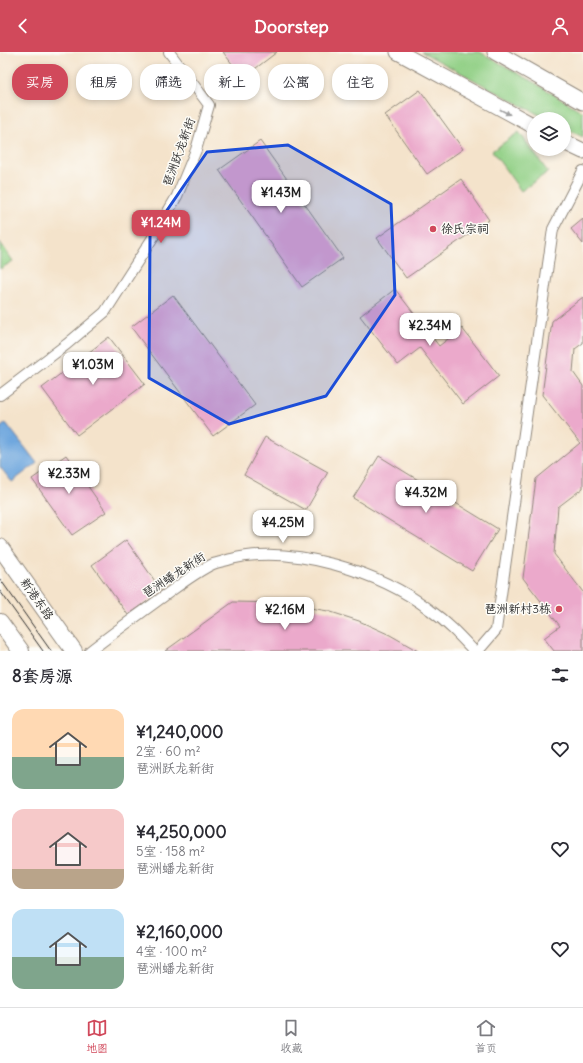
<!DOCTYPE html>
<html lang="zh">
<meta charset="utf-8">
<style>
:root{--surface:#fff;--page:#f7f7f7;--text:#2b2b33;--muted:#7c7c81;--line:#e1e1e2;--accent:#d1495b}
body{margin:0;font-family:Delius,"LXGW WenKai TC",sans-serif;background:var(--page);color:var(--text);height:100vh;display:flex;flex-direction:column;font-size:15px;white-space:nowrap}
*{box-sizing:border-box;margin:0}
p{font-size:13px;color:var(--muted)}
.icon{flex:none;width:22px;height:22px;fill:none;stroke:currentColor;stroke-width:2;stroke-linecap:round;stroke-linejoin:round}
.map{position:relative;height:599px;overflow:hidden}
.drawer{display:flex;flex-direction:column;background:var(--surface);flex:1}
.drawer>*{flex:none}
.top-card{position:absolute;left:12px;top:12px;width:559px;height:36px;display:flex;gap:8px}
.buttons{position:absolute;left:527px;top:60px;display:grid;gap:8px}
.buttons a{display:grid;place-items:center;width:44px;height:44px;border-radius:50%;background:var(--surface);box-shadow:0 2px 6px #0003;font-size:20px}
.price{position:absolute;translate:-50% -34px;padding:0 9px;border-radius:8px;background:#fff;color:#222;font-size:13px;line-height:26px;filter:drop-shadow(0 1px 2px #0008)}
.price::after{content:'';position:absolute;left:50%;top:24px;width:12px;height:9px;margin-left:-6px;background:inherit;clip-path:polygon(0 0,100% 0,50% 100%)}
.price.current{background:var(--accent);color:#fff}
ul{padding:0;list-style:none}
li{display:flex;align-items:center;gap:12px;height:100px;padding:0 12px}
li span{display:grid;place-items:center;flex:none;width:112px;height:80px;border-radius:12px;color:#555}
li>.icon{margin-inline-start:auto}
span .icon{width:48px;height:48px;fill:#fffc;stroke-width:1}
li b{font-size:17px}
h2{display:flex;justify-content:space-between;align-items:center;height:48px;padding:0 12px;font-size:17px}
.tag{padding:0 14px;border-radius:16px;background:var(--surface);box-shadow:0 2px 6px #0003;font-size:14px;line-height:36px}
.tag.current{background:var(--accent);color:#fff}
header{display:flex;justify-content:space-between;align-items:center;height:52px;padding:0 12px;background:var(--accent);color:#fff;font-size:18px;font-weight:700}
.dock{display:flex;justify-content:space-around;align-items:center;height:56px;border-top:1px solid var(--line);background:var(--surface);font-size:11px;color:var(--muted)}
.dock a{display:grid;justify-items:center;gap:2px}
.dock .current{color:var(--accent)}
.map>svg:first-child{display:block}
.green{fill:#92d086;stroke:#5e7e58}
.water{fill:#6fa7de;stroke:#4d6984}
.building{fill:#eba9cb}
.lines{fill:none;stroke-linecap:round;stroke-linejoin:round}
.street-casing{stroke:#90877b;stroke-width:12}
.secondary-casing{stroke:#90877b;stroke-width:17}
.primary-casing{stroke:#90877b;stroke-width:18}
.street{stroke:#fff;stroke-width:10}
.secondary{stroke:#fff;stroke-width:15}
.primary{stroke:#fff;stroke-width:16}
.tram{stroke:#2b2b2b;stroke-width:1}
.oneway{fill:#a0a0a0}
.marked{fill:#1d4ed8;fill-opacity:0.2;stroke:#1d4ed8;stroke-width:3;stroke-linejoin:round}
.poi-dot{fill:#d1495b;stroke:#fdfcf7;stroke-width:1.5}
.labels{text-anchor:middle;stroke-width:3;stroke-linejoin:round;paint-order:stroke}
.street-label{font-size:12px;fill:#2b2b2b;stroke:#fdfcf7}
.poi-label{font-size:12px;fill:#2b2b2b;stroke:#fdfcf7;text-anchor:start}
</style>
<header><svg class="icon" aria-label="back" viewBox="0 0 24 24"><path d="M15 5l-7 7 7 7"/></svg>Doorstep<svg class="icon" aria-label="person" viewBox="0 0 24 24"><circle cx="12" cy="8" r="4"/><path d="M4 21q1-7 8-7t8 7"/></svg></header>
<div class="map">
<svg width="583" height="599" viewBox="0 0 583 599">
<rect width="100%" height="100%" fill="#fdfcf7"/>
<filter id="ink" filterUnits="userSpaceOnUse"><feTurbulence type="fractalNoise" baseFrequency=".025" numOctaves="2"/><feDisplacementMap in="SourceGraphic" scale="8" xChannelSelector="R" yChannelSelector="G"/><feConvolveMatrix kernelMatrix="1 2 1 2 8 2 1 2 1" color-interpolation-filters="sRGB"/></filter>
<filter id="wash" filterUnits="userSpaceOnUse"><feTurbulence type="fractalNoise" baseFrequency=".012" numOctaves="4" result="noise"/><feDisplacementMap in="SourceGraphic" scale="16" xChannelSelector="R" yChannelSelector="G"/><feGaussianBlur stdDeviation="0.9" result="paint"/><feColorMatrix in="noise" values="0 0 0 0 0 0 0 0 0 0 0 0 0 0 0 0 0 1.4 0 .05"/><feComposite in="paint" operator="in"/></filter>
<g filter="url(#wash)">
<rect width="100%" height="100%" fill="#f4e3cb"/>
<g class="green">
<path d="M422 0H480L530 28 583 60V85L564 76V67H547Z"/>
<path d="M519 80 548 120 521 139 492 99Z"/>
<path d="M0 190 13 209 0 217Z"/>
</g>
<path class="water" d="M6 371 37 411 12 430 0 415V376Z"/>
<g id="blocks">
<g class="building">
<path d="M223 0H277L243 26Z"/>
<path d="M420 38 463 97 427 122 385 63Z"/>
<path d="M260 89 343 206 302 235 219 118Z"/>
<path d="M461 127 489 168 406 226 377 186Z"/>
<path d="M583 167V192L571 177Z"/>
<path d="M395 237 439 294 462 276 499 324 463 352 420 296 398 313 360 264Z"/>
<path d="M173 243 255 353 213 384 131 275Z"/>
<path d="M583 245V291L575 297 573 320 583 334V436L558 455 554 502 583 540V599H554L544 586 560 574 523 526 536 427 580 391 542 343 552 269Z"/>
<path d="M109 285 145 332 77 383 42 336Z"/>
<path d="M265 385 328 420 306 458 244 423Z"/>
<path d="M66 403 106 460 72 483 32 427Z"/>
<path d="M379 404 498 477 472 519 353 446Z"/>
<path d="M126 488 162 539 128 563 92 513Z"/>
<path d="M233 550 281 551 328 559 359 569 390 583 418 599H165Z"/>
</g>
</g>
</g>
<g filter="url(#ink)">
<use href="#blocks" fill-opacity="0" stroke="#90877b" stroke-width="1"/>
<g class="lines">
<defs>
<g id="street">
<path d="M0 343 67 292 105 260 152 187 177 144 196 98 209 53 169 0"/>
<path d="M90 599C113 581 137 564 160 547 177 535 194 521 213 512 219 510 225 509 231 507 292 492 381 520 430 558 447 570 460 584 474 599"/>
<path d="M478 599 496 578 553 177 583 119"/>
</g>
<g id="secondary">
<path d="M398 0 534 74"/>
<path d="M495 0 583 50"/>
<path d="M564 90 583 99"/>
</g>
<g id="primary">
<path d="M0 495 74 599"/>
<path d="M0 570 21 599"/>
</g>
</defs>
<use href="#street" class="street-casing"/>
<use href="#secondary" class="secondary-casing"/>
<use href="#primary" class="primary-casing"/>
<use href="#street" class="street"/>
<use href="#secondary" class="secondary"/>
<use href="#primary" class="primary"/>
<g class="tram">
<path d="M0 527 51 599"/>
<path d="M0 539 43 599"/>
</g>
</g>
<defs><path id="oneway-solid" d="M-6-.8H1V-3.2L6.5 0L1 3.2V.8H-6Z"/></defs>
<use class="oneway" href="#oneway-solid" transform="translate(505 60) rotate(28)"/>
</g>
<path class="marked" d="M288 93 391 152 395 243 326 344 229 372 149 326 150 183 207 100Z"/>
<g class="poi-dot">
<circle cx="433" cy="177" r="4"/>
<circle cx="559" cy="557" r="4"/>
</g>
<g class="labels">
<g class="street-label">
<text transform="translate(179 100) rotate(-70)" y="4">琶洲跃龙新街</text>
<text transform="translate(174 523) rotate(-33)" y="4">琶洲蟠龙新街</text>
<text transform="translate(37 547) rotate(55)" y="4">新港东路</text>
</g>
<g class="poi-label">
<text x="441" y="181">徐氏宗祠</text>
<text x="551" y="561" text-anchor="end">琶洲新村3栋</text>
</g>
</g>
</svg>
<div class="buttons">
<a><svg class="icon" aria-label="layers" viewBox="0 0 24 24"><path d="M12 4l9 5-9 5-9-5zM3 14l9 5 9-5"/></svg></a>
</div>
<b class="price" style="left:281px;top:162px">¥1.43M</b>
<b class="price current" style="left:161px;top:192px">¥1.24M</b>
<b class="price" style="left:430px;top:295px">¥2.34M</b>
<b class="price" style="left:93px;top:334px">¥1.03M</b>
<b class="price" style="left:69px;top:443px">¥2.33M</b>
<b class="price" style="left:426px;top:462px">¥4.32M</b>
<b class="price" style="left:283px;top:492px">¥4.25M</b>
<b class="price" style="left:285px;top:579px">¥2.16M</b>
<div class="top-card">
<a class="tag current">买房</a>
<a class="tag">租房</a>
<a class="tag">筛选</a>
<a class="tag">新上</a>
<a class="tag">公寓</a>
<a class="tag">住宅</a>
</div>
</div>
<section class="drawer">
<h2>8套房源<svg class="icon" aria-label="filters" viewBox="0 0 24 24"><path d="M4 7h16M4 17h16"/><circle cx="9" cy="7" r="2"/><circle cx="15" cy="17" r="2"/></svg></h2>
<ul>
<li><span style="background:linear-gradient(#ffd9b3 60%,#7fa58c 0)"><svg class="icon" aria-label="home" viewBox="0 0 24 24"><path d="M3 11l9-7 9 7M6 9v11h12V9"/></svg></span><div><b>¥1,240,000</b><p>2室 · 60 m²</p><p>琶洲跃龙新街</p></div><svg class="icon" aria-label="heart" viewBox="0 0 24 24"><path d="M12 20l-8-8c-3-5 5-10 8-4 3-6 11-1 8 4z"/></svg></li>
<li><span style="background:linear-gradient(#f6c9c9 75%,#b9a48a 0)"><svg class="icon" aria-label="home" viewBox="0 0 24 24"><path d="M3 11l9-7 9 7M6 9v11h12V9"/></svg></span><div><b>¥4,250,000</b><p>5室 · 158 m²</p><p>琶洲蟠龙新街</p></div><svg class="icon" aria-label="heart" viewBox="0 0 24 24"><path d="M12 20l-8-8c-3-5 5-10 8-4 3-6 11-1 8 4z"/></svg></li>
<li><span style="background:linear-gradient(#bfe0f5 60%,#7fa58c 0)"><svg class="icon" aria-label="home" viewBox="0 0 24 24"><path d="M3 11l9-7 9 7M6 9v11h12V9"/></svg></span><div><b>¥2,160,000</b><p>4室 · 100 m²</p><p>琶洲蟠龙新街</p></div><svg class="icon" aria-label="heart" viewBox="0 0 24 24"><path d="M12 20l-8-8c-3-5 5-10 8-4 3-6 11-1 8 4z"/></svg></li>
</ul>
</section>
<nav class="dock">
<a class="current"><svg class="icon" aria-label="map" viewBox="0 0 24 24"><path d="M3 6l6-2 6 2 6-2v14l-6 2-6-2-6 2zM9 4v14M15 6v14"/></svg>地图</a>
<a><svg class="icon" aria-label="saved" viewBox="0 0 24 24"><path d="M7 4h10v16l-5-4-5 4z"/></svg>收藏</a>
<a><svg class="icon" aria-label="home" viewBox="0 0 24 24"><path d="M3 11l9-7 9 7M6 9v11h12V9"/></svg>首页</a>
</nav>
